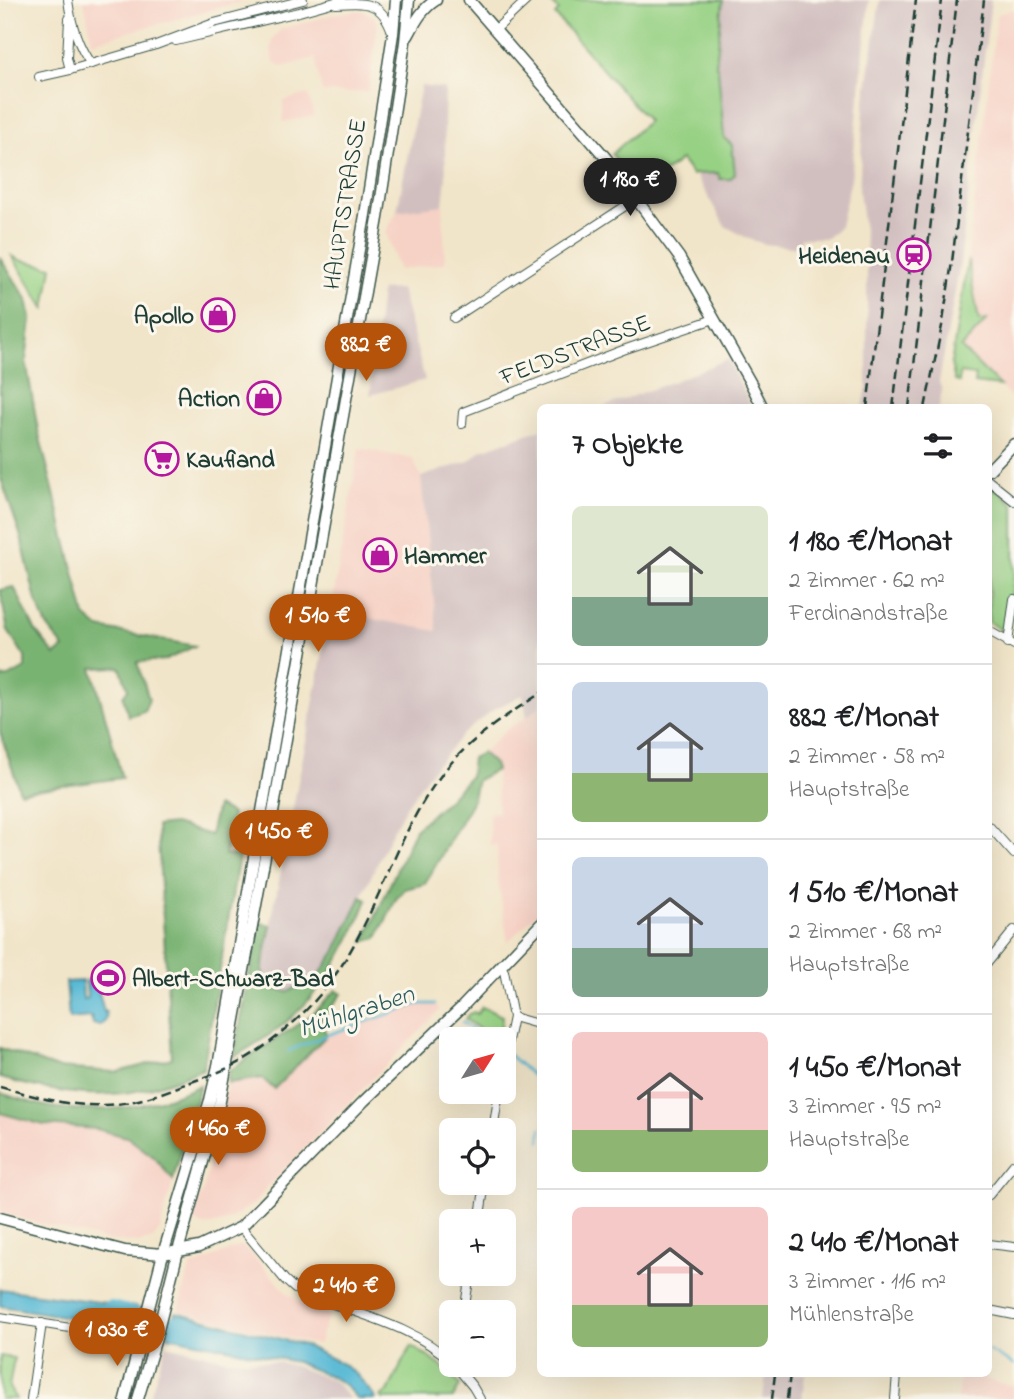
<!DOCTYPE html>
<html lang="de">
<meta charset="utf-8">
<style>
:root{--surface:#fff;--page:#f2f2f2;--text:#202124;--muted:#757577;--line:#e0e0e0;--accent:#b45309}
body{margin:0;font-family:"Indie Flower",sans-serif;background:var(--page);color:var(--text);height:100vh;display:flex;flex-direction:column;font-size:26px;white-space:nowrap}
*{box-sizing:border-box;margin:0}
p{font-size:23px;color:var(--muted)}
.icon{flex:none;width:38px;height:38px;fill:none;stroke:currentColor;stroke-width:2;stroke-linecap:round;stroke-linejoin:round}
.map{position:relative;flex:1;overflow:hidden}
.side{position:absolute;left:537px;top:404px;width:455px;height:973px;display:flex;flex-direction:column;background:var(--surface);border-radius:10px;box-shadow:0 7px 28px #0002}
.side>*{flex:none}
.needle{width:46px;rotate:53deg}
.tools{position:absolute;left:439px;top:1027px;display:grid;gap:14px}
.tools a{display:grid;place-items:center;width:77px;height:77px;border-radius:10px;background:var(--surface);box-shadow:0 7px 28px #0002;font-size:35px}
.price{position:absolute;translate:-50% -60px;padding:0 16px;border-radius:24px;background:var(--accent);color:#fff;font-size:23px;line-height:46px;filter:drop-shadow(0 2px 4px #0008)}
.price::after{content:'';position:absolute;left:50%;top:42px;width:21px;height:16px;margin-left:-10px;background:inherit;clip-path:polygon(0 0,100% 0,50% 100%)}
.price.active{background:#222;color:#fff}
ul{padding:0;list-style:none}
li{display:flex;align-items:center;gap:21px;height:175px;padding:0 35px}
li+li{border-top:2px solid var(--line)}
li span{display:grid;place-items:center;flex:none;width:196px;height:140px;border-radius:10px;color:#555}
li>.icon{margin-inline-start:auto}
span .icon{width:84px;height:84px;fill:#fffc;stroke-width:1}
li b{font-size:30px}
h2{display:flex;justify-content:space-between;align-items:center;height:84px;padding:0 35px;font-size:30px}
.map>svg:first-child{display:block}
.built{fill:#f6d1c5}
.industrial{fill:#d1bfbf}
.green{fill:#97d184;stroke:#5b875c;stroke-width:2}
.forest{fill:#79b372;stroke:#4c7853;stroke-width:2}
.water{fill:#55b8d4;stroke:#3a7a84;stroke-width:2}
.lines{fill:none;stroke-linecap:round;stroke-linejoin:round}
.stream{stroke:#55b8d4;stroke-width:2.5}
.river{stroke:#55b8d4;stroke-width:18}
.street-casing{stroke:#3e564a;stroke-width:10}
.secondary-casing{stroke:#3e564a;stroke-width:13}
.street{stroke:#fff;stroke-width:8}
.secondary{stroke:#fff;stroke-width:10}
.rail{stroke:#1f3d34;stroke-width:2.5;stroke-dasharray:10 5;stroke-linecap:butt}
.labels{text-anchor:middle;stroke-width:6;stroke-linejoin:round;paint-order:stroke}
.street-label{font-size:24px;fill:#1f3d34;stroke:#fbf7ec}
.poi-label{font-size:24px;font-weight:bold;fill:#1f3d34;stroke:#fbf7ec;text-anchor:end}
.water-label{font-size:26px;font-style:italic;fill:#2c5c5c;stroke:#fbf7ec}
</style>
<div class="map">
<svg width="1014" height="1399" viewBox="0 0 1014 1399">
<rect width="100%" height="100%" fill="#fbf7ec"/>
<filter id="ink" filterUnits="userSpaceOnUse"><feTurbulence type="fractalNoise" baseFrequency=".0143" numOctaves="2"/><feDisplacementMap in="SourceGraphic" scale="14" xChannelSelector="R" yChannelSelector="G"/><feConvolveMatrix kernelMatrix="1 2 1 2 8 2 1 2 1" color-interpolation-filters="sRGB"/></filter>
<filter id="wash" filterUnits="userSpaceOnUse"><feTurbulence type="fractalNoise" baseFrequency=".00686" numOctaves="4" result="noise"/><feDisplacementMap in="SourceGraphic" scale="28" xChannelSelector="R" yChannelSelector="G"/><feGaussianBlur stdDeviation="1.57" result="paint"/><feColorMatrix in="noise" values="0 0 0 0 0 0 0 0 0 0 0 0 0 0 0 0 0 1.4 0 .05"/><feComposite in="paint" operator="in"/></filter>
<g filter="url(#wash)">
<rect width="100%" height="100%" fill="#f1e5c9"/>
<g class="built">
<path d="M84 0H247L92 42Z"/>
<path d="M1014 9V400L960 348 986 321 979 322 968 260 997 14Z"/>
<path d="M361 10 373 16 378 23 368 91 348 93 322 92 315 58 282 67 274 62 271 51 272 39 281 29 331 15Z"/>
<path d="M308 94 314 116 283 122V101Z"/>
<path d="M443 205 445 263 399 270 386 232 397 211Z"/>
<path d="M359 448 413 459 421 477 437 631 331 611Z"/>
<path d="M541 705V909L508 942 498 880 497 845H490L489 813 498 812 496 770 494 764 482 753 507 729 527 717Z"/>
<path d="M418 1003 435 1004 440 1010 266 1188 255 1203 226 1221 212 1225H201L193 1221 203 1191 228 1083 262 1078 274 1089 327 1035Z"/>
<path d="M0 1113 44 1125 96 1129 127 1137 155 1158 173 1180 160 1230 153 1239 138 1243 106 1240 0 1213Z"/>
<path d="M239 1246H243L250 1252 287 1293 298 1301 329 1314 318 1345 178 1310 187 1277 191 1267Z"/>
<path d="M961 1374 1014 1386V1399H957Z"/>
</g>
<g class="industrial">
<path d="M723 0H869L851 179 840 226 827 238H801L800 248 764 244 749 239 725 226 695 174 719 173 720 178 732 145 724 138 716 65Z"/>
<path d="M880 0H991L960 263 939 382 942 390 939 408H863L867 386V255L859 190 864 108Z"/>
<path d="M421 86 445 89 444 123 446 177 443 205 397 211Z"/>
<path d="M401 289 425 380 370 395 381 290Z"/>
<path d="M728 359 752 408H601L677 380Z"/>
<path d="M541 429V705L527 717 523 694 493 710 464 733 428 775 405 808 391 834 343 936 321 974 287 992 263 987V964L331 611 437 631 421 477 469 461 482 450Z"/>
<path d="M166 1345 227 1359 278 1362 295 1366 334 1381 350 1399H149Z"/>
<path d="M766 1374H805L802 1399H763Z"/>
</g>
<g class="green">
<path d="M549 0H723L716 65 718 69 724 138 732 145 735 174 730 179H720L718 173 695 174 692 175 681 160 640 190 612 154 648 121 555 15 559 11Z"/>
<path d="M12 256 20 260 52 267 45 309Z"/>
<path d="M968 260 979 321 987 320 961 348 1000 386 974 383 975 375 960 373 959 382 955 381 951 364Z"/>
<path d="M993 489 999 491 1014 505V574L1007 628 1002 631 989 622V490Z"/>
<path d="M482 1007 502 1016 500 1039H494L465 1019 469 1014 474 1012 477 1014Z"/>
<path d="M411 1346C431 1358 445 1367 460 1385L453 1398 383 1399 381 1396 388 1391Z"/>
<path d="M0 1356 14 1358 9 1387 16 1399H0Z"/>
</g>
<g class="forest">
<path d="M0 258 27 299 31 319 26 361 38 430 85 616 99 628 195 646 166 660 137 662 149 699 144 711 128 716 123 696 128 689 120 667 92 668 122 778 20 792 0 732V678L9 677 25 668V657L8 631 0 590 14 587 35 630 55 655 64 648 47 626 36 601 21 537 0 476Z"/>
<path d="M482 753 494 764 496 770 477 780 472 802 425 884 405 889 396 899 377 938 364 942 415 829 449 799 470 776 472 758Z"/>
<path d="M217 806 232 814 225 855 239 856 203 1069C177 1079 151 1090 124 1093 82 1098 40 1089 0 1078V1048L57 1068 117 1072 172 1058 157 826 174 824 210 835Z"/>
<path d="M361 897 367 900C349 947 323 992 284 1024 268 1037 251 1047 234 1057L259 923 271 925 263 964V987L288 992 320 974 335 952Z"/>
<path d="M336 990 342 994 320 1021 327 1035 274 1089 262 1078 228 1083 229 1071 313 1014Z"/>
<path d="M200 1085 173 1180 155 1158 127 1137 96 1129 44 1125 0 1113V1093C19 1098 38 1106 58 1108 105 1113 157 1107 200 1085Z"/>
</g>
<g class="water">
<path d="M86 980H96L104 1012H106C107 1017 106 1023 100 1026L93 1024 91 1017 69 1019 66 982 82 981 83 999 87 998Z"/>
<path d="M0 1289 137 1307 131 1330 99 1322 0 1306Z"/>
<path d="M175 1312 304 1345 343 1364 358 1376 376 1399H357L345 1385 332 1377 296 1362 168 1336Z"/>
</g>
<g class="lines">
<g class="stream">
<path d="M462 1022 488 1040"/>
<path d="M288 1051 327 1035 418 1004H435"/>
<path d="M507 1053 541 1083"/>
<path d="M540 1141 541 1128"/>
<path d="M989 1351 1014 1365"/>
</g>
<path class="river" d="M111 1310 193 1330"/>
</g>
</g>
<g filter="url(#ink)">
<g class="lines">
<defs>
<g id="street">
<path d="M68 0C71 23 77 45 91 64"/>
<path d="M336 4C365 2 382 1 392 32"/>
<path d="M69 19 67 58 70 70"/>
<path d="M495 30 527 0"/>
<path d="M176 41 299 12 342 0"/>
<path d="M39 77 70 70 156 45 214 23 303 0"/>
<path d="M454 318 636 199"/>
<path d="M462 424 463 412 623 350 714 319"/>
<path d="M989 481 1014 501"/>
<path d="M989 631 1014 645"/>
<path d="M1008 643 1014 599"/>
<path d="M989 826 1014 854"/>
<path d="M989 961 1014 930"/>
<path d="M500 967 504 971 513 1017 504 1060"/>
<path d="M513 1017 541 1025"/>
<path d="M493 1130 499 1092"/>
<path d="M989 1195 1014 1164"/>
<path d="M479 1222 485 1183"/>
<path d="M241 1227 285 1280 295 1289C308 1295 322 1300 336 1305 376 1319 420 1332 452 1362"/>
<path d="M989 1244 1014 1247"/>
<path d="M989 1310 1014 1315"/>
<path d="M464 1312 470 1274"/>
<path d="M0 1317 83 1330 140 1345"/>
<path d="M455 1365 473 1387 480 1399"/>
<path d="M31 1399 42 1323"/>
<path d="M895 1399 897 1374"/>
</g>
<g id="secondary">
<path d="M469 0 606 158 679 257 750 382 763 408"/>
<path d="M408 36C416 21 422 9 436 0"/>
<path d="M989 470 1014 444"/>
<path d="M0 1218 125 1251 163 1254 199 1247 241 1227 364 1101 461 1008 541 924"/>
<path d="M125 1399 163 1254 210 1100 218 1066 365 215 393 34 396 0"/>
<path d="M138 1399 156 1338 178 1251 220 1101 274 807 378 218 405 42 409 0"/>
</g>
</defs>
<use href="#street" class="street-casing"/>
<use href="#secondary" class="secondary-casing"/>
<use href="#street" class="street"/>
<use href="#secondary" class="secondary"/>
<g class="rail">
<path d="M867 408 916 0"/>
<path d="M893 408 942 0"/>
<path d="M909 408 957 0"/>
<path d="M925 408 943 321 952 262 984 0"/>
<path d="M0 1087C34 1096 68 1107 104 1105 133 1104 158 1095 185 1084 200 1079 215 1074 230 1067 275 1045 319 1003 345 960 383 898 400 826 446 769 472 737 507 715 541 693"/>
<path d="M772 1399 775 1374"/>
<path d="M787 1399 790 1374"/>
</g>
</g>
</g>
<defs>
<symbol id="station-ring" viewBox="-11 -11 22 22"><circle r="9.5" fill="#fbf7ec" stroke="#b5179e" stroke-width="1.5"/><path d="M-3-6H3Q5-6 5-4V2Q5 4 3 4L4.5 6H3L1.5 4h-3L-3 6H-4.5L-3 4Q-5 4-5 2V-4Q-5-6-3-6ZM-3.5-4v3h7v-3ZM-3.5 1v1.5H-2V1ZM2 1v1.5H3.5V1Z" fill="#b5179e"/></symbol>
<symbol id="shop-ring" viewBox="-11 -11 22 22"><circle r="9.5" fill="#fbf7ec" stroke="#b5179e" stroke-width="1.5"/><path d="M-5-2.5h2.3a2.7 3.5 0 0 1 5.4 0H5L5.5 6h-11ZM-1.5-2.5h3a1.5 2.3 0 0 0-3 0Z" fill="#b5179e"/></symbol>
<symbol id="supermarket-ring" viewBox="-11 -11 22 22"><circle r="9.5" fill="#fbf7ec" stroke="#b5179e" stroke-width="1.5"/><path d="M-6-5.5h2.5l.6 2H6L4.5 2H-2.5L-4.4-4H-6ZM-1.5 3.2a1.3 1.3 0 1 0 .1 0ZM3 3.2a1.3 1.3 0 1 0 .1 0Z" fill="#b5179e"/></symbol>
<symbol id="stadium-ring" viewBox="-11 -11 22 22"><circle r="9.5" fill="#fbf7ec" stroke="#b5179e" stroke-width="1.5"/><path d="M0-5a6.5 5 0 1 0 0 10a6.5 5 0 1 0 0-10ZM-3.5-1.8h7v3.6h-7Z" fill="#b5179e"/></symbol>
</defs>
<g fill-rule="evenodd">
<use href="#station-ring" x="895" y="236" width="38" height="38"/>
<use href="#shop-ring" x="199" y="296" width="38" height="38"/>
<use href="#shop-ring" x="245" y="379" width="38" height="38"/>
<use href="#supermarket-ring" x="143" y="440" width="38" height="38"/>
<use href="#shop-ring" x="361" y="536" width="38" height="38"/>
<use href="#stadium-ring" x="89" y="959" width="38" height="38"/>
</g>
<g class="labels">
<g class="street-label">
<text transform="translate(344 204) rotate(-81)" y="8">HAUPTSTRASSE</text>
<text transform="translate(575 349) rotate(-21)" y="8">FELDSTRASSE</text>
</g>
<g class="poi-label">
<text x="890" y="263">Heidenau</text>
<text x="194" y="323">Apollo</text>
<text x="240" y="406">Action</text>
<text x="186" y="467" text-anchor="start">Kaufland</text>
<text x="404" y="563" text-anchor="start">Hammer</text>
<text x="132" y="986" text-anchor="start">Albert-Schwarz-Bad</text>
</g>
<g class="water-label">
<text transform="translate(356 1010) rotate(-18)" y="9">Mühlgraben</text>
</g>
</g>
</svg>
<div class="tools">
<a><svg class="needle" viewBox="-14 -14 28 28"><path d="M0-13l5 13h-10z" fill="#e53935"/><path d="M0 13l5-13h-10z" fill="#757577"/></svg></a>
<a><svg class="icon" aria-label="locate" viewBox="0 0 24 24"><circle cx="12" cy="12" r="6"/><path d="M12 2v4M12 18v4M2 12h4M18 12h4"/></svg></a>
<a>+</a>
<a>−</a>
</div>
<b class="price active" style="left:630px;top:218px">1 180 €</b>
<b class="price" style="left:366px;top:383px">882 €</b>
<b class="price" style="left:318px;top:654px">1 510 €</b>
<b class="price" style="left:279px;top:870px">1 450 €</b>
<b class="price" style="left:218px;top:1167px">1 460 €</b>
<b class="price" style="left:346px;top:1324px">2 410 €</b>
<b class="price" style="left:117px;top:1368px">1 030 €</b>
<section class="side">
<h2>7 Objekte<svg class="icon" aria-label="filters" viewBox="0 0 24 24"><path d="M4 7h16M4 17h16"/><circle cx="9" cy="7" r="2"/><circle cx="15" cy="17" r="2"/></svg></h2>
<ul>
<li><span style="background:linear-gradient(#dfe7d0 65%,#7fa58c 0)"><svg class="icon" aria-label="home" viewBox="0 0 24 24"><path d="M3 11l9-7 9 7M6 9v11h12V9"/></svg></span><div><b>1 180 €/Monat</b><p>2 Zimmer · 62 m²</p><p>Ferdinandstraße</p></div></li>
<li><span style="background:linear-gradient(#c9d6e8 65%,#8fb573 0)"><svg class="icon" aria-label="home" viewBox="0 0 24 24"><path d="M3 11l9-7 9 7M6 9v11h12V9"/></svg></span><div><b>882 €/Monat</b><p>2 Zimmer · 58 m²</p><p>Hauptstraße</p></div></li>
<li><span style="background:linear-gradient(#c9d6e8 65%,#7fa58c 0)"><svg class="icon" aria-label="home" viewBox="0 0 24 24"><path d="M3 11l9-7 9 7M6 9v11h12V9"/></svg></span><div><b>1 510 €/Monat</b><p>2 Zimmer · 68 m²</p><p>Hauptstraße</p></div></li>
<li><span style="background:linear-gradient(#f6c9c9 70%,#8fb573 0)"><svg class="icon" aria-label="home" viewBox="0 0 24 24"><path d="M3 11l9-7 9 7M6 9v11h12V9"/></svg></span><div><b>1 450 €/Monat</b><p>3 Zimmer · 95 m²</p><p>Hauptstraße</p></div></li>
<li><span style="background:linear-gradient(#f6c9c9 70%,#8fb573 0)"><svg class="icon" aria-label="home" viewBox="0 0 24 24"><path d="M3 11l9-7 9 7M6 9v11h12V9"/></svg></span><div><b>2 410 €/Monat</b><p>3 Zimmer · 116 m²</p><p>Mühlenstraße</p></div></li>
</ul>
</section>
</div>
